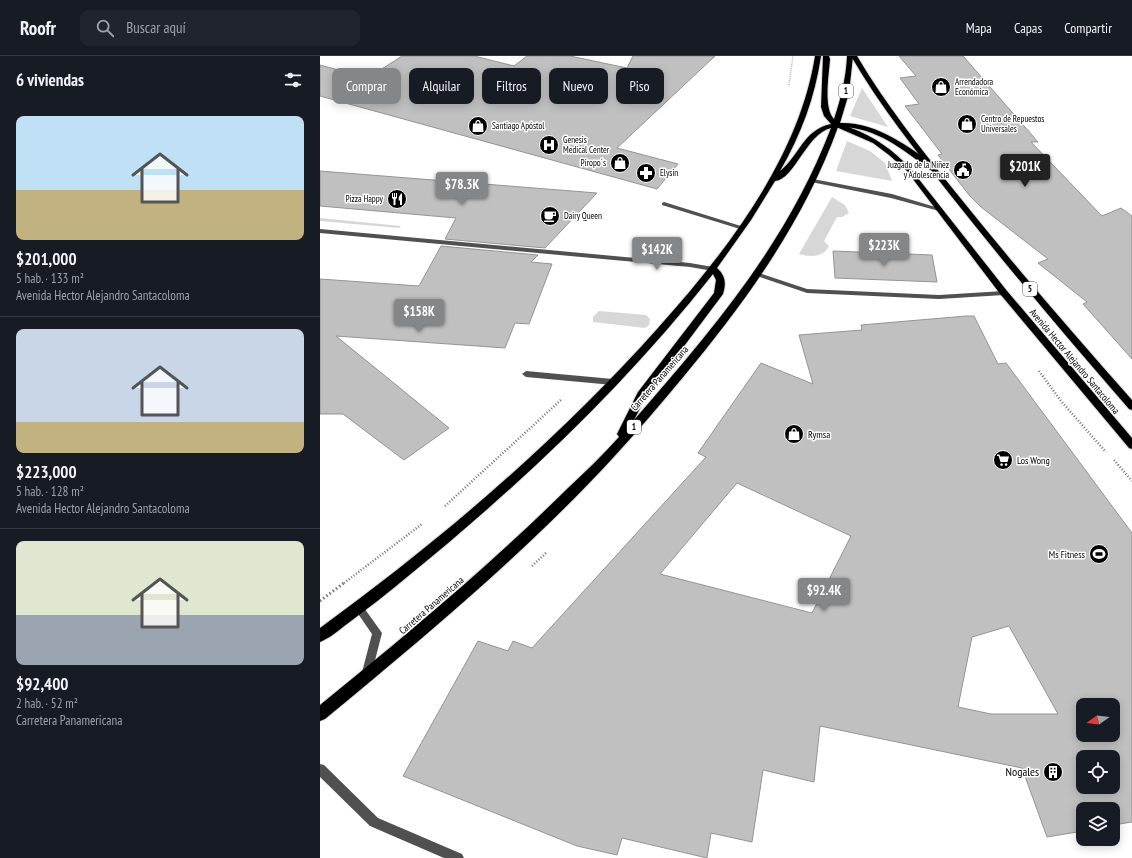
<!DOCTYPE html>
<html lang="es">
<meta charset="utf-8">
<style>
:root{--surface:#171b24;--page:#20242c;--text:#f1f3f6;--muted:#9ea1a6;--line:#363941;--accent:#858687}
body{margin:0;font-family:"PT Sans Narrow",sans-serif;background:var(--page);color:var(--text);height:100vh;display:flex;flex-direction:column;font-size:15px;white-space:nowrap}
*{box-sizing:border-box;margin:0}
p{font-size:13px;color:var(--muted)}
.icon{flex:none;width:22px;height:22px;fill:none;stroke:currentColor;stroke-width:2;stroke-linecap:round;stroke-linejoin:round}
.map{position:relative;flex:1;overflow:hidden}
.details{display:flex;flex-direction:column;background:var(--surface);width:320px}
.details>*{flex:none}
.guide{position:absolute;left:12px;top:12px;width:380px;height:36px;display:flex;gap:8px}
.needle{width:26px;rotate:256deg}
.tools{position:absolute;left:756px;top:642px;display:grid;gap:8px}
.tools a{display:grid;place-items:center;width:44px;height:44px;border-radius:8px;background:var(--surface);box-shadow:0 2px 10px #0003;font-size:20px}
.price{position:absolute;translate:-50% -34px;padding:0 9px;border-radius:4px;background:var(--accent);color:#fff;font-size:13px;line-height:26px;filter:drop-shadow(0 1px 2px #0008)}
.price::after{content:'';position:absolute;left:50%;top:24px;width:12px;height:9px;margin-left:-6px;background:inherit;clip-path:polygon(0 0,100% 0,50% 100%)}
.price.active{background:#222;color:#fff}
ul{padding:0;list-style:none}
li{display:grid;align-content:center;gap:8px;height:212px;padding:0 16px}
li+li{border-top:1px solid var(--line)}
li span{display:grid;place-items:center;height:124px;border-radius:8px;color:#555}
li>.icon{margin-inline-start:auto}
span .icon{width:72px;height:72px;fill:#fffc;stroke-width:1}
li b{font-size:17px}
h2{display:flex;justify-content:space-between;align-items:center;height:48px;padding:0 16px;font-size:17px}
.chip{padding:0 14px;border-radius:8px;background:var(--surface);box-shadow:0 2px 10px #0003;font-size:14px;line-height:36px}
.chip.active{background:var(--accent);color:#fff}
header{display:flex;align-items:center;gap:24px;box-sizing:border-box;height:56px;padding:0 20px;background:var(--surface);border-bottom:1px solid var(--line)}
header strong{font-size:19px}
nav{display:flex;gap:22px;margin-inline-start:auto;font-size:14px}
.search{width:280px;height:36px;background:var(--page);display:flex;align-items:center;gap:10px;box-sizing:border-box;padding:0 14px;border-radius:8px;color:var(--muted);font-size:15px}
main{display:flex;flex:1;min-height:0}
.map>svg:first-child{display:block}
.green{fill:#d7d7d7}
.building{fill:#c0c0c0;stroke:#949494;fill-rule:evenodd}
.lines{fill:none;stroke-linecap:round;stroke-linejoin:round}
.primary-casing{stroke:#dbdbdb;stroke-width:2}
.trunk-casing{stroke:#dbdbdb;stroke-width:2}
.path-far2{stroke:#727272;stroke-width:1.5;stroke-dasharray:0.5 1.5;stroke-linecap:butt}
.path-far1{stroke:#727272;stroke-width:2.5;stroke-dasharray:1 2;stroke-linecap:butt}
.path{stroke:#727272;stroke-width:3;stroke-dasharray:1.5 2.5;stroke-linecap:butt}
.service{fill:#505050;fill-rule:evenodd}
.minor{fill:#505050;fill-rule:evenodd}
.primary{fill:#000;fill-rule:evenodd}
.trunk{fill:#000;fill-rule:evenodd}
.labels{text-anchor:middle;stroke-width:3;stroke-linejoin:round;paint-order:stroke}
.far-poi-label{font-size:9px;fill:#000;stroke:#fff;text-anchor:start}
.shield{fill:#fff;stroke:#4c4c4c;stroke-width:1}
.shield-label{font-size:9px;font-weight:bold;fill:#000}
.street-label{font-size:10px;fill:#000;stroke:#fff}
.poi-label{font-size:10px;fill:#000;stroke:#fff;text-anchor:start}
.near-poi-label{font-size:12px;fill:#000;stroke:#fff;text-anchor:end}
</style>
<header>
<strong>Roofr</strong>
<div class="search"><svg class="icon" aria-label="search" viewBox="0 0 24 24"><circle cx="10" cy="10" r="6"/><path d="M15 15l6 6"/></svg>Buscar aquí</div>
<nav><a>Mapa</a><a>Capas</a><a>Compartir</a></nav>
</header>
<main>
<section class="details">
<h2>6 viviendas<svg class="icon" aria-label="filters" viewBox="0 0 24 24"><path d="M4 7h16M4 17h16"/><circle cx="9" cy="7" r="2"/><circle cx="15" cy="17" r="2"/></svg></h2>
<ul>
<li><span style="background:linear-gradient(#bfe0f5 60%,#c2b280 0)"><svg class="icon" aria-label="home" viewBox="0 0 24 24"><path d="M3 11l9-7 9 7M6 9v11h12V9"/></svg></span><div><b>$201,000</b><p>5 hab. · 133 m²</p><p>Avenida Hector Alejandro Santacoloma</p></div></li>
<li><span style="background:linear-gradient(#c9d6e8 75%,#c2b280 0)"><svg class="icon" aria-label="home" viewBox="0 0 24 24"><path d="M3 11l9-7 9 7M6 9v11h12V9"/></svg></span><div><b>$223,000</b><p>5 hab. · 128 m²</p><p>Avenida Hector Alejandro Santacoloma</p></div></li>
<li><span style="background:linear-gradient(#dfe7d0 60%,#9aa5b1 0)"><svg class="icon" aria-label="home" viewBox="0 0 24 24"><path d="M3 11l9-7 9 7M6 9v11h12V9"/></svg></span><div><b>$92,400</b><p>2 hab. · 52 m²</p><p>Carretera Panamericana</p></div></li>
</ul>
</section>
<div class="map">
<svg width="812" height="802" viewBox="0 0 812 802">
<rect width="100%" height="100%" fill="#fff"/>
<g class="green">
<path d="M542 32 568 71 530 60Z"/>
<path d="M527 85 550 95 565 107 572 125 516 115Z"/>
<path d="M512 141 525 149 529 157 522 161H517L504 185 509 190C503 202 490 201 479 198Z"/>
<path d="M0 162 81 170 79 172 0 165Z"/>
<path d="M279 255 326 259 330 263 329 269 325 272 273 266V261Z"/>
</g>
<g class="building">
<path d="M82 0H154L194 10 207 0H250L307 12 313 0H395L297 92 358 108 337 133 0 40V9L48 22Z"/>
<path d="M579 0H643L718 86H711L782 160 801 152 812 160V303L763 248 767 246 718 207 728 203 661 151 649 139 618 99 622 98 585 50 599 48 580 22 596 20Z"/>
<path d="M0 115 277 137 225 192 125 183 136 162 0 150Z"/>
<path d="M121 190 218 199 211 206 232 208 209 268 195 267 185 292 16 280 129 372 84 404 23 358H0V223L99 230Z"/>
<path d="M513 195 612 199 617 226 515 222Z"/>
<path d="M646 260H654L678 308 686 307 812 477V766L793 769V753H763V775L727 781 702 712 500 670 494 726 443 714 432 786 391 777 387 802 302 782 297 799 257 790 83 720 158 585 188 595 193 585 212 592 386 401 378 397 441 307 493 328 479 279 542 274 541 269ZM417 427 531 480 492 557 340 518ZM689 570 738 658H671L638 651 652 581ZM763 649H793V679H763ZM763 701H793V731H763Z"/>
</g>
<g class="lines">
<defs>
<g id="primary">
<path d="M531 0H537C566 49 601 93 637 138 693 208 752 276 812 344V354L809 353C748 283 689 213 632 141 596 95 560 50 531 0Z"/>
<path d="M514 68C520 67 526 70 531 72 555 81 573 94 590 112L687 235 812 382V393L809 392 681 239 586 114 569 99 553 87 514 70Z"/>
</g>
<path id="trunk" d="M495 0H501C495 41 481 79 460 115 480 99 483 74 511 68L504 60 501 51 503 0H509L510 3C509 19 503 52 514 63 521 42 526 22 527 0H533L529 37 520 67C557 66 587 90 616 110V114H610C583 93 554 70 518 71 484 165 427 244 364 320 340 349 316 377 291 404 204 498 104 581 5 663L0 665V649C85 580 169 510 247 433 265 416 283 399 299 381L297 378 318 336 394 237 396 224 393 218C304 331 199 430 87 521 68 537 47 553 27 568 19 574 10 582 0 586V572C122 483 237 385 338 272 406 196 479 102 495 0ZM511 72C467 187 394 272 314 364L326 341 403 238C406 228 406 220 397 212L431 164 455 125C475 123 486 78 511 72Z"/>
</defs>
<use href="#primary" class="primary-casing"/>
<use href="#trunk" class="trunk-casing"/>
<path class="path-far2" d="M469 29 473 0"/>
<g class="path-far1">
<path d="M719 315 741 345 786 396"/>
<path d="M794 404 812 425"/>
<path d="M125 450 242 343"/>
<path d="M212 510 227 496"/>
<path d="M24 527 102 468"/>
</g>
<path class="path" d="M0 545 25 526"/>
<g class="service">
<path d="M493 123 572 138 622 153 619 155 571 142 491 126 490 125Z"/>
<path d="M344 146 424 171 425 172 424 173H420L342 149V147Z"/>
<path d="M439 217 487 233 619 239 684 235 687 237 684 239 619 243 487 237 437 220 436 219Z"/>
<path d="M206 315 293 323 297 326 293 329 206 321 202 318Z"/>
<path d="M39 548 42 549 62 577 51 620 50 624 46 625 42 624 41 620 52 578 34 552 36 549Z"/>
<path d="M0 708 4 709 58 762 142 798 144 802H124L50 770 0 721Z"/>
</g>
<path class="minor" d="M0 173 370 207 393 211 396 213 393 215 370 211 0 177Z"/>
<use href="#primary" class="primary"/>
<use href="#trunk" class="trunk"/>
</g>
<defs>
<symbol id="shop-disc" viewBox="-11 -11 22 22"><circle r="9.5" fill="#000" stroke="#fff"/><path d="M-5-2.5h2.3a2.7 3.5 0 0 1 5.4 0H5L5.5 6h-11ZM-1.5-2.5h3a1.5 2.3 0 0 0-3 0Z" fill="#fff"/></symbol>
<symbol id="hospital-disc" viewBox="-11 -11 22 22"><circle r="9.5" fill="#000" stroke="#fff"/><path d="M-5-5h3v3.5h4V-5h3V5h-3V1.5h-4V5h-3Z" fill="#fff"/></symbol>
<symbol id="civic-disc" viewBox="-11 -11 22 22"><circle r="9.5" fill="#000" stroke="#fff"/><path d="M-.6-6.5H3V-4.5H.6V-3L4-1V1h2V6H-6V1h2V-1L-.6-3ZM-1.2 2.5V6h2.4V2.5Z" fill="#fff"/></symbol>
<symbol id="pharmacy-disc" viewBox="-11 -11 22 22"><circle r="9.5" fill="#000" stroke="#fff"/><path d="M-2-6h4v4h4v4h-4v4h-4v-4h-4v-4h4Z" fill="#fff"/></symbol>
<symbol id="restaurant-disc" viewBox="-11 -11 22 22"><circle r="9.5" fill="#000" stroke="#fff"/><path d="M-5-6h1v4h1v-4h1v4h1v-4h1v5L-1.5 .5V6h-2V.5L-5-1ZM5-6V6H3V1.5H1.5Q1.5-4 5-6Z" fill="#fff"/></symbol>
<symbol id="cafe-disc" viewBox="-11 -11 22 22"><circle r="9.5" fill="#000" stroke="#fff"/><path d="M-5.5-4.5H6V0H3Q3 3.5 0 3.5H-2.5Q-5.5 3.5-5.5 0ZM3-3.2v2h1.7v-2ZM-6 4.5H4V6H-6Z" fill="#fff"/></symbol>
<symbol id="supermarket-disc" viewBox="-11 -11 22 22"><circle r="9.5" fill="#000" stroke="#fff"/><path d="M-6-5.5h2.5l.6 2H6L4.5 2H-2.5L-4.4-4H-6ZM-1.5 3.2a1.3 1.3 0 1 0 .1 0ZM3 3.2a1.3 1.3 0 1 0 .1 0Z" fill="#fff"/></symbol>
<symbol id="stadium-disc" viewBox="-11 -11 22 22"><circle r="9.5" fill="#000" stroke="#fff"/><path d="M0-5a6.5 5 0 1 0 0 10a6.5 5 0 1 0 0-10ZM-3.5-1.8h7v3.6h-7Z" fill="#fff"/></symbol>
<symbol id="building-disc" viewBox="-11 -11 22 22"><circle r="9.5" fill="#000" stroke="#fff"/><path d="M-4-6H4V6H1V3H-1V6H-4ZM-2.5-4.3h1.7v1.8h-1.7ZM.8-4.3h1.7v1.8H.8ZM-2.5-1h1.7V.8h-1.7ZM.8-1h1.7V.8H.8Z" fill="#fff"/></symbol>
</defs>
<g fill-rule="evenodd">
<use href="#shop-disc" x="610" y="20" width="22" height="22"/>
<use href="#shop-disc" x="636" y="57" width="22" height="22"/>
<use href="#shop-disc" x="147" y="59" width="22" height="22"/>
<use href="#hospital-disc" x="218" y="78" width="22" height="22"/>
<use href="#shop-disc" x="289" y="96" width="22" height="22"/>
<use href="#civic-disc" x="632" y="103" width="22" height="22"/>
<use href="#pharmacy-disc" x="315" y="106" width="22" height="22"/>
<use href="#restaurant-disc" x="66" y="132" width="22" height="22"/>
<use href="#cafe-disc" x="219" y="149" width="22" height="22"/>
<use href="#shop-disc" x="463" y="367" width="22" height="22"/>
<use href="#supermarket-disc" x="672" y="393" width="22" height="22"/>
<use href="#stadium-disc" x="768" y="487" width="22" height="22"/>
<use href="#building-disc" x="722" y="705" width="22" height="22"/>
</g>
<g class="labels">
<g class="far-poi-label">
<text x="635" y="29">Arrendadora<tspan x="635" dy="10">Económica</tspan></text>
<text x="661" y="66">Centro de Repuestos<tspan x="661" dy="10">Universales</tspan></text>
<text x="172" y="73">Santiago Apóstol</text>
<text x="243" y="87">Genesis<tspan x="243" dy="10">Medical Center</tspan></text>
<text x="286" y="110" text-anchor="end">Piropo´s</text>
<text x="629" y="112" text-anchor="end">Juzgado de la Niñez<tspan x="629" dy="10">y Adolescencia</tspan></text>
<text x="340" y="120">Elysin</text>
<text x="63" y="146" text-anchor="end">Pizza Happy</text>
<text x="244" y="163">Dairy Queen</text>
</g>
<g class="shield">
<rect x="519" y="28" width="14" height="14" rx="3"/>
<rect x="703" y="226" width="14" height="14" rx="3"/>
<rect x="307" y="364" width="14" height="14" rx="3"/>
</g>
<g class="shield-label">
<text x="526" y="38">1</text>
<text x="710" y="236">5</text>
<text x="314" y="374">1</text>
</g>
<g class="street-label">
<text transform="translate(755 305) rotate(50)" y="4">Avenida Hector Alejandro Santacoloma</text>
<text transform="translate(339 322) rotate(-49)" y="4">Carretera Panamericana</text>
<text transform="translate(111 549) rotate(-41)" y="4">Carretera Panamericana</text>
</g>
<g class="poi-label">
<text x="488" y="382">Rymsa</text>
<text x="697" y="408">Los Wong</text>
<text x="765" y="502" text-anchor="end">Ms Fitness</text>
</g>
<g class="near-poi-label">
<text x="719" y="720">Nogales</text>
</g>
</g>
</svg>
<div class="tools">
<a><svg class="needle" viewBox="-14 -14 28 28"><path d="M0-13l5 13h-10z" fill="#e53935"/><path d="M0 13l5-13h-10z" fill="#9ea1a6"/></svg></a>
<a><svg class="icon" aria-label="locate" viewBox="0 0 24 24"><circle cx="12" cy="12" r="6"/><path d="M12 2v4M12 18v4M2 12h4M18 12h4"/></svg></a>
<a><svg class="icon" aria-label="layers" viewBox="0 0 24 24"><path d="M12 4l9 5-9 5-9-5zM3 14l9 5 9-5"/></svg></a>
</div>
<b class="price active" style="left:705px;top:132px">$201K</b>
<b class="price" style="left:142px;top:150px">$78.3K</b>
<b class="price" style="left:564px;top:211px">$223K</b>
<b class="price" style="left:337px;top:215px">$142K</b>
<b class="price" style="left:99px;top:277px">$158K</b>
<b class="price" style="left:504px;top:556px">$92.4K</b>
<div class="guide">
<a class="chip active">Comprar</a>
<a class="chip">Alquilar</a>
<a class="chip">Filtros</a>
<a class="chip">Nuevo</a>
<a class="chip">Piso</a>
</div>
</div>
</main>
